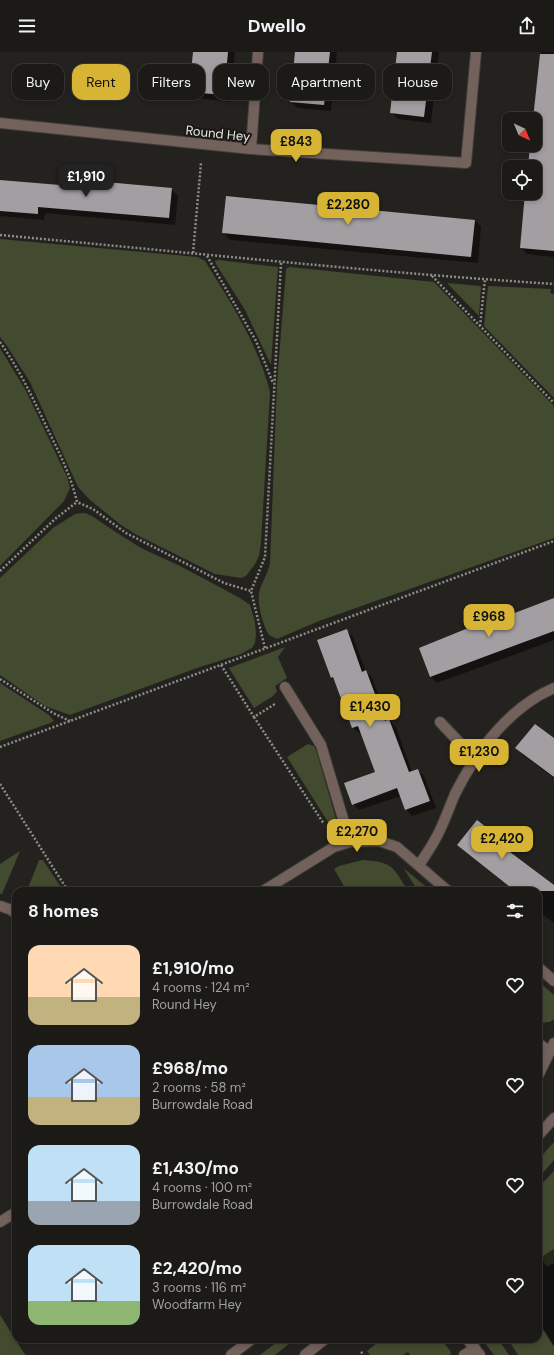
<!DOCTYPE html>
<meta charset="utf-8">
<style>
:root{--surface:#1b1a16;--page:#24231f;--text:#f1f3f6;--muted:#a0a1a1;--line:#393835;--accent:#d8b434}
body{margin:0;font-family:"DM Sans",sans-serif;background:var(--page);color:var(--text);height:100vh;display:flex;flex-direction:column;font-size:15px;white-space:nowrap}
*{box-sizing:border-box;margin:0}
p{font-size:13px;color:var(--muted)}
.icon{flex:none;width:22px;height:22px;fill:none;stroke:currentColor;stroke-width:2;stroke-linecap:round;stroke-linejoin:round}
.map{position:relative;flex:1;overflow:hidden}
.drawer{position:absolute;left:12px;top:835px;width:530px;height:456px;display:flex;flex-direction:column;background:var(--surface);border-radius:12px;box-shadow:0 2px 6px #0003,0 0 0 1px var(--line)}
.drawer>*{flex:none}
.hud{position:absolute;left:12px;top:12px;width:530px;height:36px;display:flex;gap:8px}
.needle{width:26px;rotate:136deg}
.tools{position:absolute;left:502px;top:60px;display:grid;gap:8px}
.tools a{display:grid;place-items:center;width:40px;height:40px;border-radius:8px;background:var(--surface);box-shadow:0 2px 6px #0003,0 0 0 1px var(--line);font-size:20px}
.price{position:absolute;translate:-50% -34px;padding:0 9px;border-radius:8px;background:var(--accent);color:#111;font-size:13px;line-height:26px;filter:drop-shadow(0 1px 2px #0008)}
.price::after{content:'';position:absolute;left:50%;top:24px;width:12px;height:9px;margin-left:-6px;background:inherit;clip-path:polygon(0 0,100% 0,50% 100%)}
.price.on{background:#222;color:#fff}
ul{padding:0;list-style:none}
li{display:flex;align-items:center;gap:12px;height:100px;padding:0 16px}
li span{display:grid;place-items:center;flex:none;width:112px;height:80px;border-radius:12px;color:#555}
li>.icon{margin-inline-start:auto}
span .icon{width:48px;height:48px;fill:#fffc;stroke-width:1}
li b{font-size:17px}
h2{display:flex;justify-content:space-between;align-items:center;height:48px;padding:0 16px;font-size:17px}
.tag{padding:0 14px;border-radius:12px;background:var(--surface);box-shadow:0 2px 6px #0003,0 0 0 1px var(--line);font-size:14px;line-height:36px}
.tag.on{background:var(--accent);color:#111}
header{display:flex;justify-content:space-between;align-items:center;height:52px;padding:0 16px;background:var(--surface);font-size:18px;font-weight:700}
.map>svg:first-child{display:block}
.green{fill:#424b2f}
.shadow{fill:#0007}
.building{fill:#a29ea2}
.lines{fill:none;stroke-linecap:round;stroke-linejoin:round}
.lane-casing{stroke:#403e3a;stroke-width:12}
.street-casing{stroke:#403e3a;stroke-width:12}
.path{stroke:#8e8c88;stroke-width:2.5;stroke-dasharray:2 2;stroke-linecap:butt}
.lane{stroke:#73615c;stroke-width:10}
.street{stroke:#73615c;stroke-width:10}
.labels{text-anchor:middle;stroke-width:4;stroke-linejoin:round;paint-order:stroke}
.street-label{font-size:13px;fill:#e9e8e4;stroke:#1b1915}
</style>
<header><svg class="icon" aria-label="menu" viewBox="0 0 24 24"><path d="M4 6h16M4 12h16M4 18h16"/></svg>Dwello<svg class="icon" aria-label="share" viewBox="0 0 24 24"><path d="M12 15V3M7 8l5-5 5 5M5 13v7h14v-7"/></svg></header>
<div class="map">
<svg width="554" height="1303" viewBox="0 0 554 1303">
<rect width="100%" height="100%" fill="#24221e"/>
<g class="green">
<path d="M0 187 197 205 205 209C231 251 258 292 270 340L261 491 259 504 255 512 246 524 241 526 215 522 137 483 121 473 90 448 78 435 30 330 7 294 0 285Z"/>
<path d="M219 208 278 215 271 313 245 258 216 212 215 209Z"/>
<path d="M290 215 434 230 554 354V486L319 569 277 587 269 583C263 574 257 552 259 541 261 531 268 522 270 511L277 331 286 218 287 216Z"/>
<path d="M447 231 481 234 479 264Z"/>
<path d="M488 234 551 237 550 241 554 242V346L484 274Z"/>
<path d="M0 296 26 339 67 425 70 436 64 449 0 514Z"/>
<path d="M85 461 92 464 114 479 141 496 180 514 240 546 250 553 255 570 256 583 255 591 252 596 241 602 197 616 70 663 45 654 0 623V526L53 476 75 462Z"/>
<path d="M285 595 278 605 287 626 275 634 277 639 273 644 254 656 229 616Z"/>
<path d="M0 631 49 663 54 669 50 671 0 689Z"/>
<path d="M308 692 314 694 316 698 336 767 328 770 287 705Z"/>
<path d="M20 799 2 842H0V812Z"/>
<path d="M39 808H43L62 837 58 839H27Z"/>
<path d="M363 808C393 810 393 815 408 839H347L334 817 339 814Z"/>
<path d="M404 817 407 819 431 839H418Z"/>
<path d="M538 929 554 943V967L550 970 538 971Z"/>
<path d="M554 1090V1108L540 1124H538V1108Z"/>
<path d="M554 1119V1211L547 1215 538 1202V1136Z"/>
<path d="M0 1263 24 1301 26 1303H0Z"/>
<path d="M538 1270 554 1295V1303H518L508 1287H538Z"/>
<path d="M281 1287H295L275 1303H260Z"/>
<path d="M382 1287H441L451 1300 450 1303H410L408 1300 403 1303H370L367 1299Z"/>
<path d="M482 1287H498L509 1303H494Z"/>
</g>
<g class="shadow">
<path d="M194 0H235L230 50 197 46 190 40Z"/>
<path d="M296 0H337L331 59 298 56 291 50Z"/>
<path d="M398 0H439L431 71 398 67 391 60Z"/>
<path d="M541 0H554V205L527 202 521 196 526 141H535V115H529L531 93H535V67H534Z"/>
<path d="M0 129 61 134 171 137 178 144 175 173 45 161 44 168 0 164Z"/>
<path d="M475 168 481 175 478 211 230 188 223 181Z"/>
<path d="M554 547V588L437 631 431 625 511 561 513 563Z"/>
<path d="M347 578 353 585 366 620 372 626 388 669 389 668 396 675 412 720 418 718 424 724 436 756 412 764 406 757 401 744 359 758 353 752 377 720 362 681 360 682 353 676 337 631 331 626Z"/>
<path d="M554 688V726L523 703 517 696Z"/>
<path d="M508 794 515 800 513 803 554 835V871L538 859V839H512L508 834 465 799Z"/>
<path d="M554 1197V1293L538 1268V1200L541 1205Z"/>
</g>
<g class="building">
<path d="M193 0H228L224 43 189 40Z"/>
<path d="M295 0H330L324 53 290 50Z"/>
<path d="M397 0H432L424 65 390 61Z"/>
<path d="M540 2H554V199L520 196 525 141H535V115H528L530 93H535V67H533Z"/>
<path d="M61 126 172 136 169 166 38 155V162L0 159V128L60 133Z"/>
<path d="M226 144 475 168 471 205 222 181Z"/>
<path d="M554 546V579L430 625 419 596 483 570 512 560V562Z"/>
<path d="M347 577 362 620 366 618 385 669 389 667 409 720 418 717 430 749 405 758 397 736 352 753 344 731 375 720 358 674 352 676 333 625 331 626 317 588Z"/>
<path d="M535 672 554 686V725L515 696Z"/>
<path d="M477 768 509 793 506 797 554 833V839H515L457 793Z"/>
</g>
<g class="lines">
<defs>
<g id="lane">
<path d="M285 635 321 693 350 790"/>
<path d="M0 1170 16 1160"/>
<path d="M464 1303 475 1296"/>
</g>
<g id="street">
<path d="M0 71 251 97 466 111 476 0"/>
<path d="M251 97 258 0"/>
<path d="M440 670 458 689 476 704"/>
<path d="M419 813C425 804 432 794 437 784 444 771 449 756 455 742 476 700 509 655 554 636"/>
<path d="M263 839 334 795 350 790 379 789 397 795 448 839"/>
<path d="M0 854 9 857 16 861"/>
<path d="M538 915 554 929"/>
<path d="M538 991 549 999"/>
<path d="M538 1024 554 991"/>
<path d="M538 1084 554 1066"/>
<path d="M467 1287 480 1303"/>
<path d="M231 1303 252 1287"/>
<path d="M305 1303 325 1287"/>
</g>
</defs>
<use href="#lane" class="lane-casing"/>
<use href="#street" class="street-casing"/>
<g class="path">
<path d="M0 183C185 200 369 220 554 232"/>
<path d="M193 201 201 111"/>
<path d="M207 204 256 289 273 331"/>
<path d="M432 224 554 351"/>
<path d="M480 274 485 227"/>
<path d="M0 290C19 317 33 346 47 376 59 400 71 424 77 450L93 457 126 481 224 531 251 539"/>
<path d="M0 519 55 467 77 450"/>
<path d="M265 596 251 539 265 505 281 211"/>
<path d="M221 613 254 665 275 652"/>
<path d="M0 627 53 661 70 669"/>
<path d="M254 665 324 772"/>
<path d="M0 695 554 489"/>
<path d="M0 732 68 839"/>
<path d="M361 1300 364 1303"/>
</g>
<use href="#lane" class="lane"/>
<use href="#street" class="street"/>
</g>
<g class="labels">
<g class="street-label">
<text transform="translate(218 81) rotate(6)" y="5">Round Hey</text>
</g>
</g>
</svg>
<div class="tools">
<a><svg class="needle" viewBox="-14 -14 28 28"><path d="M0-13l5 13h-10z" fill="#e53935"/><path d="M0 13l5-13h-10z" fill="#a0a1a1"/></svg></a>
<a><svg class="icon" aria-label="locate" viewBox="0 0 24 24"><circle cx="12" cy="12" r="6"/><path d="M12 2v4M12 18v4M2 12h4M18 12h4"/></svg></a>
</div>
<b class="price" style="left:296px;top:111px">£843</b>
<b class="price on" style="left:86px;top:146px">£1,910</b>
<b class="price" style="left:348px;top:174px">£2,280</b>
<b class="price" style="left:489px;top:586px">£968</b>
<b class="price" style="left:370px;top:676px">£1,430</b>
<b class="price" style="left:479px;top:721px">£1,230</b>
<b class="price" style="left:357px;top:801px">£2,270</b>
<b class="price" style="left:502px;top:808px">£2,420</b>
<div class="hud">
<a class="tag">Buy</a>
<a class="tag on">Rent</a>
<a class="tag">Filters</a>
<a class="tag">New</a>
<a class="tag">Apartment</a>
<a class="tag">House</a>
</div>
<section class="drawer">
<h2>8 homes<svg class="icon" aria-label="filters" viewBox="0 0 24 24"><path d="M4 7h16M4 17h16"/><circle cx="9" cy="7" r="2"/><circle cx="15" cy="17" r="2"/></svg></h2>
<ul>
<li><span style="background:linear-gradient(#ffd9b3 65%,#c2b280 0)"><svg class="icon" aria-label="home" viewBox="0 0 24 24"><path d="M3 11l9-7 9 7M6 9v11h12V9"/></svg></span><div><b>£1,910/mo</b><p>4 rooms · 124 m²</p><p>Round Hey</p></div><svg class="icon" aria-label="heart" viewBox="0 0 24 24"><path d="M12 20l-8-8c-3-5 5-10 8-4 3-6 11-1 8 4z"/></svg></li>
<li><span style="background:linear-gradient(#a9c7e8 65%,#c2b280 0)"><svg class="icon" aria-label="home" viewBox="0 0 24 24"><path d="M3 11l9-7 9 7M6 9v11h12V9"/></svg></span><div><b>£968/mo</b><p>2 rooms · 58 m²</p><p>Burrowdale Road</p></div><svg class="icon" aria-label="heart" viewBox="0 0 24 24"><path d="M12 20l-8-8c-3-5 5-10 8-4 3-6 11-1 8 4z"/></svg></li>
<li><span style="background:linear-gradient(#bfe0f5 70%,#9aa5b1 0)"><svg class="icon" aria-label="home" viewBox="0 0 24 24"><path d="M3 11l9-7 9 7M6 9v11h12V9"/></svg></span><div><b>£1,430/mo</b><p>4 rooms · 100 m²</p><p>Burrowdale Road</p></div><svg class="icon" aria-label="heart" viewBox="0 0 24 24"><path d="M12 20l-8-8c-3-5 5-10 8-4 3-6 11-1 8 4z"/></svg></li>
<li><span style="background:linear-gradient(#bfe0f5 70%,#8fb573 0)"><svg class="icon" aria-label="home" viewBox="0 0 24 24"><path d="M3 11l9-7 9 7M6 9v11h12V9"/></svg></span><div><b>£2,420/mo</b><p>3 rooms · 116 m²</p><p>Woodfarm Hey</p></div><svg class="icon" aria-label="heart" viewBox="0 0 24 24"><path d="M12 20l-8-8c-3-5 5-10 8-4 3-6 11-1 8 4z"/></svg></li>
</ul>
</section>
</div>
